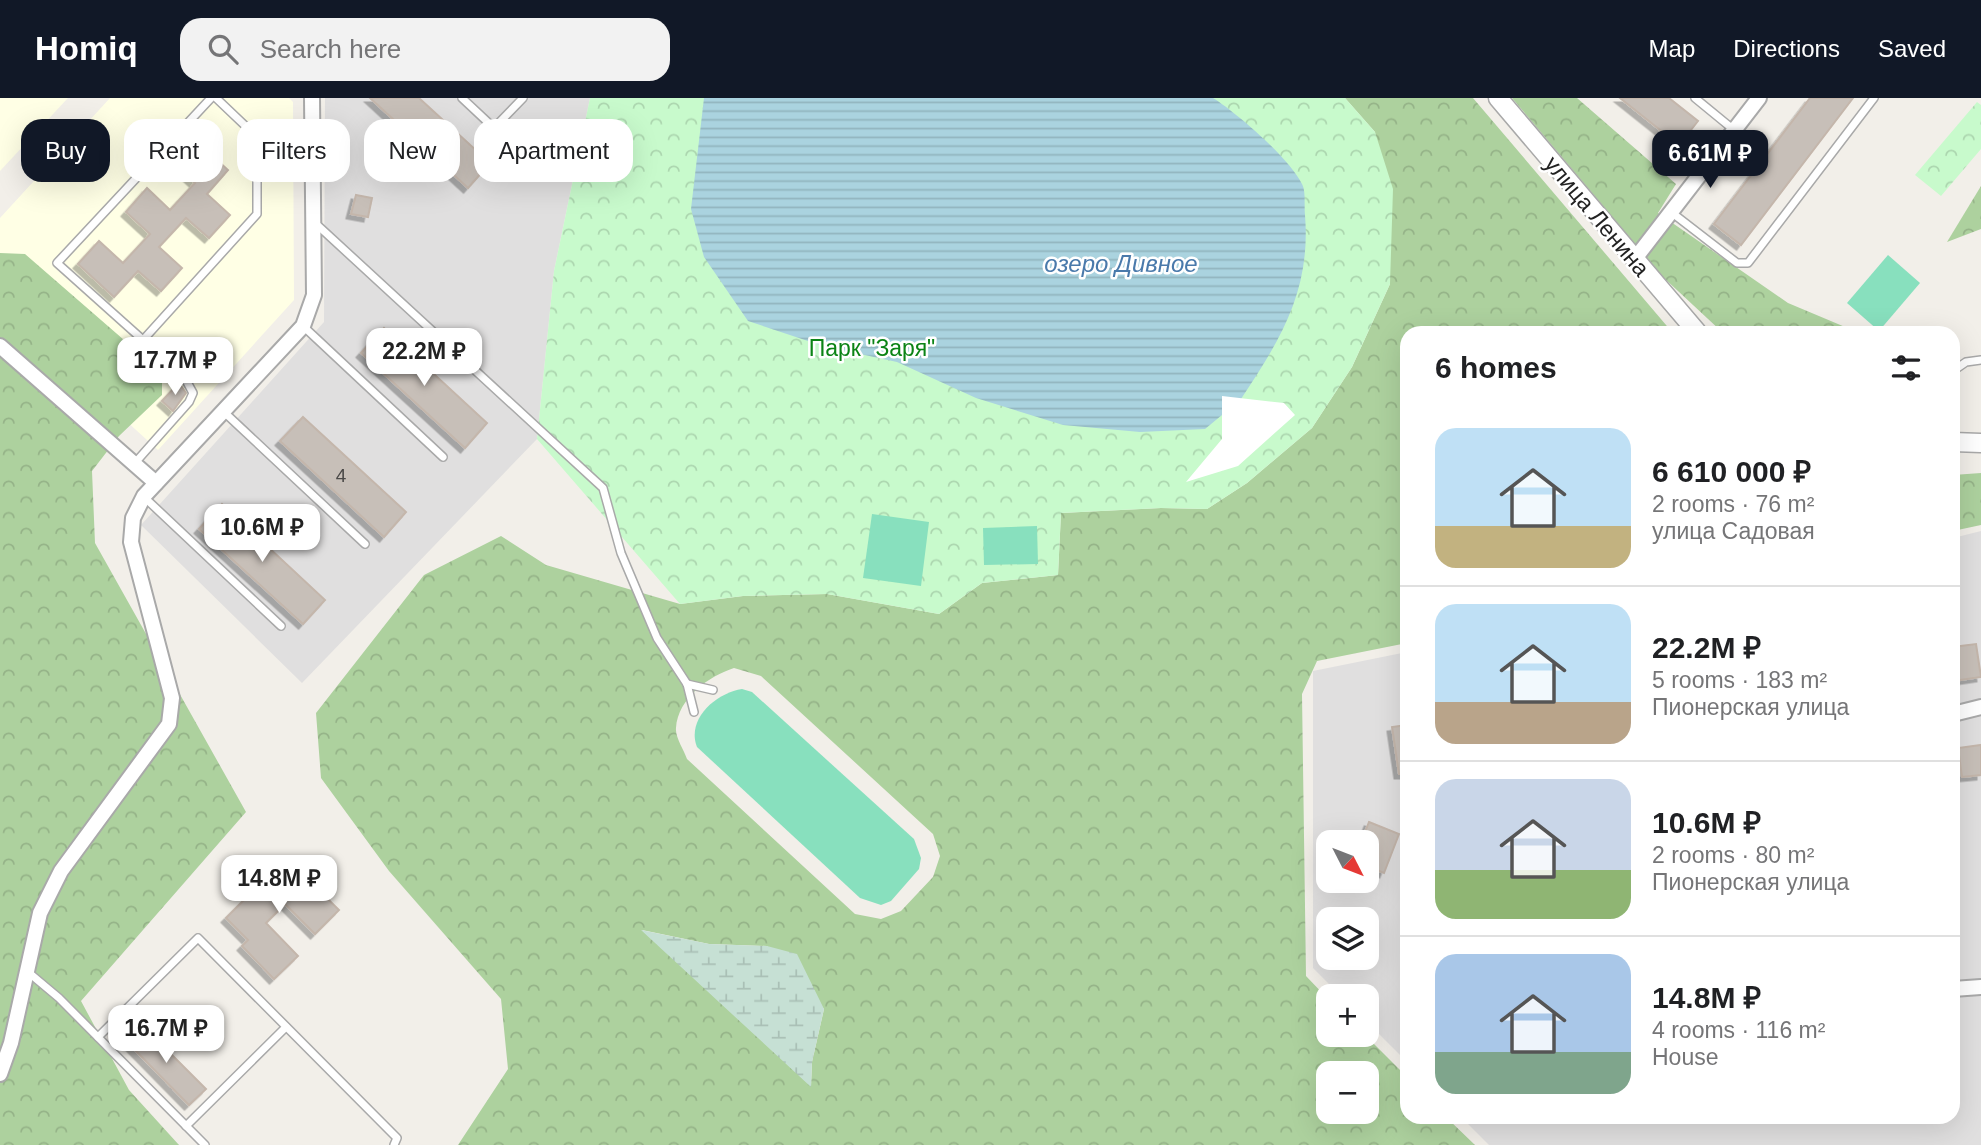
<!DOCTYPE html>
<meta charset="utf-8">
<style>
:root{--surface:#fff;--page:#f2f2f2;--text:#202124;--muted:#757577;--line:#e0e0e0;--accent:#111827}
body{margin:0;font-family:Arial,sans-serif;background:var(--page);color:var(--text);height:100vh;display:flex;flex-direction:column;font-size:26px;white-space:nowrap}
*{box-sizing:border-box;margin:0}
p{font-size:23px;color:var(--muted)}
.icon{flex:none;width:38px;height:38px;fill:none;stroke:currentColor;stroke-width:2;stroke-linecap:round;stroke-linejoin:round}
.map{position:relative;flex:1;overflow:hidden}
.sheet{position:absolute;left:1400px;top:228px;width:560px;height:798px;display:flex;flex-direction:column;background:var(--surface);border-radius:21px;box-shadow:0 7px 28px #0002}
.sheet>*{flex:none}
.top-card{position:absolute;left:21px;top:21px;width:665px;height:63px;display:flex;gap:14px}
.needle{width:46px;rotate:132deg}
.buttons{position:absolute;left:1316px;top:732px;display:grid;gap:14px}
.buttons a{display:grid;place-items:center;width:63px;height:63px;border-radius:14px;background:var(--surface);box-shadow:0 7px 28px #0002;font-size:35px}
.price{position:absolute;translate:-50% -60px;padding:0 16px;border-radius:14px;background:#fff;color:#222;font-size:23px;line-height:46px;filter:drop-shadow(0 2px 4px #0008)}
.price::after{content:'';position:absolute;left:50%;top:42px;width:21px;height:16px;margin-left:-10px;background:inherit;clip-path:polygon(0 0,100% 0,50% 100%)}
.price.selected{background:var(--accent);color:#fff}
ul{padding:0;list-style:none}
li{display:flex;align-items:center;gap:21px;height:175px;padding:0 35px}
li+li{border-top:2px solid var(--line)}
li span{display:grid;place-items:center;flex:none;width:196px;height:140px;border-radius:21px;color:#555}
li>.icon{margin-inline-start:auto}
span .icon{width:84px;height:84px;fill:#fffc;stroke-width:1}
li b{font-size:30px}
h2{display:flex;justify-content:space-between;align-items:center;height:84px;padding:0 35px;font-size:30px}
.pill{padding:0 24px;border-radius:21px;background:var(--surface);box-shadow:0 7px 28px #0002;font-size:24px;line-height:63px}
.pill.selected{background:var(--accent);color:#fff}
header{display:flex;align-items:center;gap:42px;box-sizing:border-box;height:98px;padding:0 35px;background:var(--accent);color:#fff}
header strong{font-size:33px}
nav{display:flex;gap:38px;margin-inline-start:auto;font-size:24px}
.search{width:490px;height:63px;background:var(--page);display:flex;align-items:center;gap:18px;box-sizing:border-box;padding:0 24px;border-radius:21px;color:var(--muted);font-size:26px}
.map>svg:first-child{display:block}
.residential{fill:#e0dfdf;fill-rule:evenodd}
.education{fill:#ffffe5}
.forest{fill:url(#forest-crowns);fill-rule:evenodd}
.wetland{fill:url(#wetland-marsh)}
.park{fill:url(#park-crowns)}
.pitch{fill:#88e0be}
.water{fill:url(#water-rules)}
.pier{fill:#fff}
.building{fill:#c7bfb8;stroke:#c4b6ab;stroke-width:2;filter:url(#shadow)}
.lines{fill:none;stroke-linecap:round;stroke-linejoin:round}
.service-casing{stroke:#a9a9a9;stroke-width:10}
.minor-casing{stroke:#a9a9a9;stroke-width:18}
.tertiary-casing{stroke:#a9a9a9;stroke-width:21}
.service{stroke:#fff;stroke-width:7}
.minor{stroke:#fff;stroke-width:14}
.tertiary{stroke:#fff;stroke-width:18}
.labels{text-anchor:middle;stroke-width:5;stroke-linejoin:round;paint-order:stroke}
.number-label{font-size:19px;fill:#4b4948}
.street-label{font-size:23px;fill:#222;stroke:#fff}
.park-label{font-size:23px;fill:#0c8416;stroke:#fff}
.water-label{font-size:24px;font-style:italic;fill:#4a7aab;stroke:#fff}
</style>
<header>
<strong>Homiq</strong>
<div class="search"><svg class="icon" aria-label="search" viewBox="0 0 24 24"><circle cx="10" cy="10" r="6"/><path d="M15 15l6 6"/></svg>Search here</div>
<nav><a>Map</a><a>Directions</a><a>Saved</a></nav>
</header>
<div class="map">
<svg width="1981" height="1047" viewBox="0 0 1981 1047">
<defs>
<pattern id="forest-crowns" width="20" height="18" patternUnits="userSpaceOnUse" patternTransform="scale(1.75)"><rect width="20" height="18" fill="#add19e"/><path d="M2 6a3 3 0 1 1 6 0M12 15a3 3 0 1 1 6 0" fill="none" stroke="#95b388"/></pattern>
<pattern id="wetland-marsh" width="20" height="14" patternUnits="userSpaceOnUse" patternTransform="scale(1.75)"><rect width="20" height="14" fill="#c6e0d4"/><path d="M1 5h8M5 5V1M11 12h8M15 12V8" fill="none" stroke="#aac0b6"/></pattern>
<pattern id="park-crowns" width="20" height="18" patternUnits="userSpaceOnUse" patternTransform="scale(1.75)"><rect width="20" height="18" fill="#c8facc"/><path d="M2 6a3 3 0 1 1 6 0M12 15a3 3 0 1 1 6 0" fill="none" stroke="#acd6af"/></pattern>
<pattern id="water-rules" width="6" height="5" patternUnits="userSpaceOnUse" patternTransform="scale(1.75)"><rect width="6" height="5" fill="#aad3df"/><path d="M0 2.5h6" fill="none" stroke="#92b5bf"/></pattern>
<filter id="shadow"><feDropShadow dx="-4.5" dy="4.5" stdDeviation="0" flood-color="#0004"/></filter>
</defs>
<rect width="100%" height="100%" fill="#f2efe9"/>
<g class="residential">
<path d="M325 0H590L554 173 537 341 302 585 141 427 324 224Z"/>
<path d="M1981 433V1047H1489L1461 1019 1953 1018V440Z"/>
<path d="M1407 554V964L1367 924V898H1341L1313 870V573ZM1328 744H1367V782H1328ZM1328 821H1367V859H1328Z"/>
</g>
<g class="education">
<path d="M0 0H68L0 73Z"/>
<path d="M110 0H289L293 4 294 202 158 352 0 208V120Z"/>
</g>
<g class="forest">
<path d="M1345 0H1473L1672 234H1407V545L1317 563 1302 596 1306 878 1328 901V936H1364L1407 979V1018L1446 1019 1475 1047H458L508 971 501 901 389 773 321 680 316 615 424 477 501 438 546 467 680 506 743 498 827 496 939 516 982 485 1058 477 1061 415 1161 410 1207 411 1247 385 1312 330 1352 269 1390 186 1375 34ZM734 570 761 578 933 736 940 758 933 779 901 813 881 821 855 816 687 661C684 652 675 639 676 630 678 600 709 578 734 570ZM642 832 709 846 767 848 824 911 812 964 811 988ZM1328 975H1367V1013H1328Z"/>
<path d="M1512 0H1577L1676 86 1658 115 1788 205 1857 234H1722L1664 180Z"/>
<path d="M1981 88V131L1947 144Z"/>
<path d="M0 155 25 156 162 275V297L119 338 92 373 95 445 246 714 81 903 129 992 179 1047H0Z"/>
<path d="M1981 375V427L1953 433V377Z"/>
</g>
<path class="wetland" d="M641 832 709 846 767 848 797 856 824 911 812 964 811 989Z"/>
<g class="park">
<path d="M590 0H1345L1375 34 1393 91 1390 186 1352 269 1312 330 1247 385 1207 411 1161 410 1061 415 1058 477 982 485 939 516 827 496 743 498 680 506 537 341 554 173Z"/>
<path d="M1977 4 1981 7V51L1941 98 1915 77Z"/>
</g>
<g class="pitch">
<path d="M1888 157 1920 185 1879 233 1847 205Z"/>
<path d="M872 416 929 424 921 488 863 480Z"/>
<path d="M1037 428 1038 466 984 467 983 430Z"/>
<path d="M742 591 752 594 914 741 921 760 919 771 891 803 881 807 860 800 697 649C686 621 716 595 742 591Z"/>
</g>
<path class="water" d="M704 0H1213C1237 15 1289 60 1302 86 1306 93 1304 108 1305 117 1311 192 1281 241 1241 301L1222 299V317L1205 331 1140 334 1063 327 976 300 897 264 823 248 748 223 704 159 691 111Z"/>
<path class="pier" d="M1222 298 1284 305 1295 317 1238 368 1186 384 1222 341Z"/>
<g class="building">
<path d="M370 0H419L490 65 468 90Z"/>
<path d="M1620 0H1669L1698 23 1679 47Z"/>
<path d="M1810 0H1853L1741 147 1714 126Z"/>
<path d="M192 39 228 72 207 96 230 117 209 140 186 120 159 149 182 170 161 193 138 173 114 199 78 166 99 143 123 165 150 136 126 114 147 90 170 112 195 85 171 63Z"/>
<path d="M356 97 372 100 368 119 351 116Z"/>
<path d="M384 230 487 325 465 350 361 255Z"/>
<path d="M179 285 186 295 173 313 162 303Z"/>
<path d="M303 319 406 414 384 439 280 343Z"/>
<path d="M222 406 325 502 303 526 199 431Z"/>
<path d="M1976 546 1981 579 1953 583V549Z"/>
<path d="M1407 627V676H1399L1392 629Z"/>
<path d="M1981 647V677L1962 679 1958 650Z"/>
<path d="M1369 724 1399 736 1384 775 1367 768V744H1361Z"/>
<path d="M286 760 339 812 315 836 285 806 266 825 298 858 274 881 242 848 248 842 226 820Z"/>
<path d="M142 927 206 991 189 1007 126 943Z"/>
</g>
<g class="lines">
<defs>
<g id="service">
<path d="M462 0 494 30 523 0"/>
<path d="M1695 0 1734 32"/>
<path d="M1671 114 1737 165H1748L1874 0"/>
<path d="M314 124 603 390 621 455 657 540 687 586 694 614"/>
<path d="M303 228 443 359"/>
<path d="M143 242 57 165 211 0"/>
<path d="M1953 273 1966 264 1981 262"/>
<path d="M224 314 365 446"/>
<path d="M134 366 189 304 193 295 187 284 143 242 257 116V39L216 0"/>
<path d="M144 399 281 528"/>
<path d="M687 586 713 592"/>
<path d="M28 874 59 900 205 1047"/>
<path d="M98 939 198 840 397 1040 394 1047"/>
<path d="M186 1028 286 929"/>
</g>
<g id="minor">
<path d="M1634 162 1759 0"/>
<path d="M0 248 156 385"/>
<path d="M1953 616 1981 609"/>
<path d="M1953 891 1981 889"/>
<path d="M0 976 11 945 40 815 61 773 169 626 172 600 131 444 133 420 144 398 303 228 314 197 312 0"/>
</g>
<g id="tertiary">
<path d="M1498 0 1697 234"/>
<path d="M1953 344 1981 345"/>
</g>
</defs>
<use href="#service" class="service-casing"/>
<use href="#minor" class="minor-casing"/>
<use href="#tertiary" class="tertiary-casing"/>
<use href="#service" class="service"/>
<use href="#minor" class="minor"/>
<use href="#tertiary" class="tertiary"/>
</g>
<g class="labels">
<g class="number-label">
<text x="341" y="384">4</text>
</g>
<g class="street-label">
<text transform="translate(1597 118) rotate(50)" y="8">улица Ленина</text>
</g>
<g class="park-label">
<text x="872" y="258">Парк "Заря"</text>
</g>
<g class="water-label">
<text x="1121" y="174">озеро Дивное</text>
</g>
</g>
</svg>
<div class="buttons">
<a><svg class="needle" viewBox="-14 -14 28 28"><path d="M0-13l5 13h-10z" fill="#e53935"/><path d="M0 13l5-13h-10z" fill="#757577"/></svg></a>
<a><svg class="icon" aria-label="layers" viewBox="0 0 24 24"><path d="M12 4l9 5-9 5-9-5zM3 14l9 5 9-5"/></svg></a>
<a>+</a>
<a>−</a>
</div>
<b class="price selected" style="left:1710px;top:92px">6.61M ₽</b>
<b class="price" style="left:424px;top:290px">22.2M ₽</b>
<b class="price" style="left:175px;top:299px">17.7M ₽</b>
<b class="price" style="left:262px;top:466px">10.6M ₽</b>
<b class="price" style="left:279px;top:817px">14.8M ₽</b>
<b class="price" style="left:166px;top:967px">16.7M ₽</b>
<div class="top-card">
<a class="pill selected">Buy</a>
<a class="pill">Rent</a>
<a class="pill">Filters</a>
<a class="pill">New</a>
<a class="pill">Apartment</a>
</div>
<section class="sheet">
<h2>6 homes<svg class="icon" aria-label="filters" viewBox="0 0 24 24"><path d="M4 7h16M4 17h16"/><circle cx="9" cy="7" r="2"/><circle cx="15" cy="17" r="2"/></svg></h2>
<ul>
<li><span style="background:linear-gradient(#bfe0f5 70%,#c2b280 0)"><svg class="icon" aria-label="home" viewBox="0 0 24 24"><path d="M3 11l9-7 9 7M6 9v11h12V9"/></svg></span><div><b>6 610 000 ₽</b><p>2 rooms · 76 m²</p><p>улица Садовая</p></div></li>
<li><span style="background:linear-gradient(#bfe0f5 70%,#b9a48a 0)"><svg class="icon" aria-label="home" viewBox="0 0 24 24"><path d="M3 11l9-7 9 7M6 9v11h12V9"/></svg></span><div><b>22.2M ₽</b><p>5 rooms · 183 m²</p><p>Пионерская улица</p></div></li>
<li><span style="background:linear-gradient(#c9d6e8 65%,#8fb573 0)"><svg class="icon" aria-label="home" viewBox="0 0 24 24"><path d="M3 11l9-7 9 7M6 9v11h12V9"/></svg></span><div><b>10.6M ₽</b><p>2 rooms · 80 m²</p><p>Пионерская улица</p></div></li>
<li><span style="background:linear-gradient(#a9c7e8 70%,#7fa58c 0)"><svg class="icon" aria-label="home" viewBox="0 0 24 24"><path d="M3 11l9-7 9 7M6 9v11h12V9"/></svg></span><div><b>14.8M ₽</b><p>4 rooms · 116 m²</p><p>House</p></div></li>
</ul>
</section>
</div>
